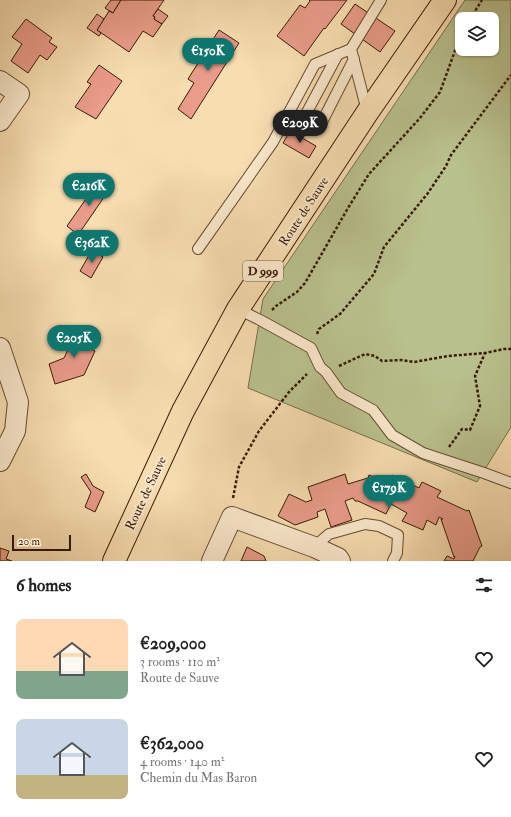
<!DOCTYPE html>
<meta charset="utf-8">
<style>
:root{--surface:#fff;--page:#f6f6f6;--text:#222;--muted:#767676;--accent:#0f766e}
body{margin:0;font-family:"IM FELL Double Pica",serif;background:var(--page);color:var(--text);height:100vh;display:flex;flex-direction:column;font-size:15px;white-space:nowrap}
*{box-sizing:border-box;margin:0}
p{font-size:13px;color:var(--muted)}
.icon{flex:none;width:22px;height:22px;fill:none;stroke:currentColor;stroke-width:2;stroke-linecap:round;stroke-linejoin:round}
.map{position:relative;height:561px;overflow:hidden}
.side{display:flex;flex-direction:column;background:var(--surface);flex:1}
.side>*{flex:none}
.fabs{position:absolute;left:455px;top:12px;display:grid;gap:8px}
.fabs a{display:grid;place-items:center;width:44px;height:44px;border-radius:8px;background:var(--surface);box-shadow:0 1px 3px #0004;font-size:20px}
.scale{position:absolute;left:12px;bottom:10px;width:59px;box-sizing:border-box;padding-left:4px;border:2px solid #3a1b08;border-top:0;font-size:11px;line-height:14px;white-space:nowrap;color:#3a1b08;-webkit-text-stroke:3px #fae9cc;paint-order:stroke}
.price{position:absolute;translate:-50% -34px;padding:0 9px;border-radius:14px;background:var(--accent);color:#fff;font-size:13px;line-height:26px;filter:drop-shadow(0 1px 2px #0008)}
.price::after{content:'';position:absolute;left:50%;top:24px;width:12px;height:9px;margin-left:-6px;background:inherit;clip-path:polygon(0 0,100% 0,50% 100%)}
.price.on{background:#222;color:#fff}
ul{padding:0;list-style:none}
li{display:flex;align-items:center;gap:12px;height:100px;padding:0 16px}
li span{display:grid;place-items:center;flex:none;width:112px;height:80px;border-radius:8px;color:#555}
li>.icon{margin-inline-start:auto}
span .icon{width:48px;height:48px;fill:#fffc;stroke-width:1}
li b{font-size:17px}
h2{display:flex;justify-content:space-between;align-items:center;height:48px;padding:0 16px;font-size:17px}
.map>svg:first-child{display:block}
.green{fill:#b9c28e;stroke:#7a6e4b;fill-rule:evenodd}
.building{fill:#e99c89;stroke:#3a1b08}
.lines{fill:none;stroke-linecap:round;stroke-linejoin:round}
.lane-casing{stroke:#694c32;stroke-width:12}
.street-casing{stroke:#694c32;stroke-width:22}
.primary-casing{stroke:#3a1b08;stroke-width:24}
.path{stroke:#3a1b08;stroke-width:2.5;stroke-dasharray:3 2;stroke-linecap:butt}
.lane{stroke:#fae9cc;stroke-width:10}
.street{stroke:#fae9cc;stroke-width:20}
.primary{stroke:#f7ddb0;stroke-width:22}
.labels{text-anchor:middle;stroke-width:4;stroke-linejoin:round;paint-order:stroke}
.shield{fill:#fae9cc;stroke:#745943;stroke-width:1}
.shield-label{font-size:12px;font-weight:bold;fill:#3a1b08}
.street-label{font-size:13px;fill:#3a1b08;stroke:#fae9cc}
</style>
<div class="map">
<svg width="511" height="561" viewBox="0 0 511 561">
<rect width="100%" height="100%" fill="#f7ddb0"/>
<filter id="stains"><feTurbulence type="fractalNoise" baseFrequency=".005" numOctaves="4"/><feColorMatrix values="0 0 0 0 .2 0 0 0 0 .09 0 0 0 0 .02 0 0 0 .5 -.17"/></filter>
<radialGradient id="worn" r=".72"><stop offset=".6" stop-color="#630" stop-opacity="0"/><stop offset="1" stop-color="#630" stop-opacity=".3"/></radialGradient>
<path class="green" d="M465 0H511V427L477 482 248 388 263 299ZM462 19H492V49H462Z"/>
<g class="building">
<path d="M111 0H121L113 13 105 8Z"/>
<path d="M121 0H164L153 16 155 17 154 19 162 24 153 37 143 31 129 52 97 30 109 11 113 13Z"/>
<path d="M309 0H347L325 29 324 28 304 56 277 36 300 5 305 8 310 1Z"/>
<path d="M355 4 395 31 380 52 341 24Z"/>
<path d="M158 9 168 16 162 24 154 19 155 17 153 16Z"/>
<path d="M97 14 104 19 97 30 101 33 99 36 87 28Z"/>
<path d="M26 19 52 38 49 42 57 47 47 60 40 55 28 73 11 61 22 44 12 37Z"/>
<path d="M219 30 239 43 191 119 178 109 194 83 188 79Z"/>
<path d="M99 65 122 81 96 119 75 107 91 84 87 82Z"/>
<path d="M290 131 316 146 309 158 283 143Z"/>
<path d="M100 179 111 187 78 235 67 226Z"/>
<path d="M92 250 103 257 91 278 80 271Z"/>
<path d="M78 329 96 337 91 349 95 351 84 375 55 384 49 364 64 358Z"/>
<path d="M86 474 93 486 104 492 95 512 85 507 91 492 81 477Z"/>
<path d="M345 474 348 484 368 478 369 475 389 483 392 475 419 488 422 482 441 491 437 497 467 511 469 510 482 546 480 547 473 561H444L447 556 454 559 455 556 454 557 441 519H443L439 517 436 525 427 520 423 530 402 521 407 513 391 504 386 514 358 501H355L353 498 345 501 352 520 331 527 325 509 317 512 318 517 295 525 278 516 289 494 306 502 312 500 308 487Z"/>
<path d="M247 547 264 556 266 561H241Z"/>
<path d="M0 548 9 551 6 559 12 561H0Z"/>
</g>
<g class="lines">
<defs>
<g id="lane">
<path d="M338 54 306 114 321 124 354 59"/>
<path d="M367 111 351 49 381 0"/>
<path d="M198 249 273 142 315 64 351 49"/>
<path d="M238 309 260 320 311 348 320 367 326 372 341 393 373 410 392 435 423 453 484 473 511 483"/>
<path d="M314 547 329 534 365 524 379 526 398 535 397 553 393 561"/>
</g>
<g id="street">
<path d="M0 81 19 94 0 121"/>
<path d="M0 348 18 402 15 431 0 461"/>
<path d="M212 561 232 517 314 547 338 558 340 561"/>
</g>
<path id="primary" d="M114 561 183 411 238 309 367 113 445 0"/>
</defs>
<use href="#lane" class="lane-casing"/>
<use href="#street" class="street-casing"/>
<use href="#primary" class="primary-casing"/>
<g class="path">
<path d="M470 19 482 0"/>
<path d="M272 310 276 306 297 292 305 283 348 208 369 174 420 118 440 92 460 37 462 33"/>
<path d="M317 334 319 329 340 314 374 274 384 247 428 193 446 166 451 155 511 75"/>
<path d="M339 366 365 354 375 356 382 361 401 360 414 362 448 356 485 353 504 349H511"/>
<path d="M449 447 462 429 470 430 480 406 475 376 485 353"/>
<path d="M233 498 239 467 259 431 289 392 307 374"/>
</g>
<use href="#lane" class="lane"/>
<use href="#street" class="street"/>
<use href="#primary" class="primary"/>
</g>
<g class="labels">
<rect class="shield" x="243" y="261" width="40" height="20" rx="3"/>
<g class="shield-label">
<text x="263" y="275">D 999</text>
</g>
<g class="street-label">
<text transform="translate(303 211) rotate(-57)" y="5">Route de Sauve</text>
<text transform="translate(145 493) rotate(-65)" y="5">Route de Sauve</text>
</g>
</g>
<rect width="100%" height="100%" filter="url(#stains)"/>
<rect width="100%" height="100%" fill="url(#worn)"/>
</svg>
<div class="fabs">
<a><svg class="icon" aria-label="layers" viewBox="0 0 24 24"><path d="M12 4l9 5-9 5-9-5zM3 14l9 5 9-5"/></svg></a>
</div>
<div class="scale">20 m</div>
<b class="price" style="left:208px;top:72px">€150K</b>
<b class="price on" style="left:300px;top:144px">€209K</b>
<b class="price" style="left:89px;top:207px">€216K</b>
<b class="price" style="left:92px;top:264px">€362K</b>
<b class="price" style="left:74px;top:359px">€205K</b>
<b class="price" style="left:389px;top:509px">€179K</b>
</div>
<section class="side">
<h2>6 homes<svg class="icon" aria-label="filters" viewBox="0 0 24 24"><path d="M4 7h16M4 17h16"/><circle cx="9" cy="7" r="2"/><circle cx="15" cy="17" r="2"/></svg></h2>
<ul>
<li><span style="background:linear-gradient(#ffd9b3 65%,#7fa58c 0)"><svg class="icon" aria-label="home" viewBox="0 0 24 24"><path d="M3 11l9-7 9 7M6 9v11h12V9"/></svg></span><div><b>€209,000</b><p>3 rooms · 110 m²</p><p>Route de Sauve</p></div><svg class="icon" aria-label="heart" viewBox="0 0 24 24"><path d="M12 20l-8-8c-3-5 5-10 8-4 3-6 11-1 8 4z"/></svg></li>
<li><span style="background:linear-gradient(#c9d6e8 70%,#c2b280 0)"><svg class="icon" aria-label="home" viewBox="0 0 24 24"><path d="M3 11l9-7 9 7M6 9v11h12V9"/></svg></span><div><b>€362,000</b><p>4 rooms · 140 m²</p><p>Chemin du Mas Baron</p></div><svg class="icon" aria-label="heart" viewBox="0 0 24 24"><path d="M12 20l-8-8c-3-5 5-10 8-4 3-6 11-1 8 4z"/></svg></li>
</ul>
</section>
